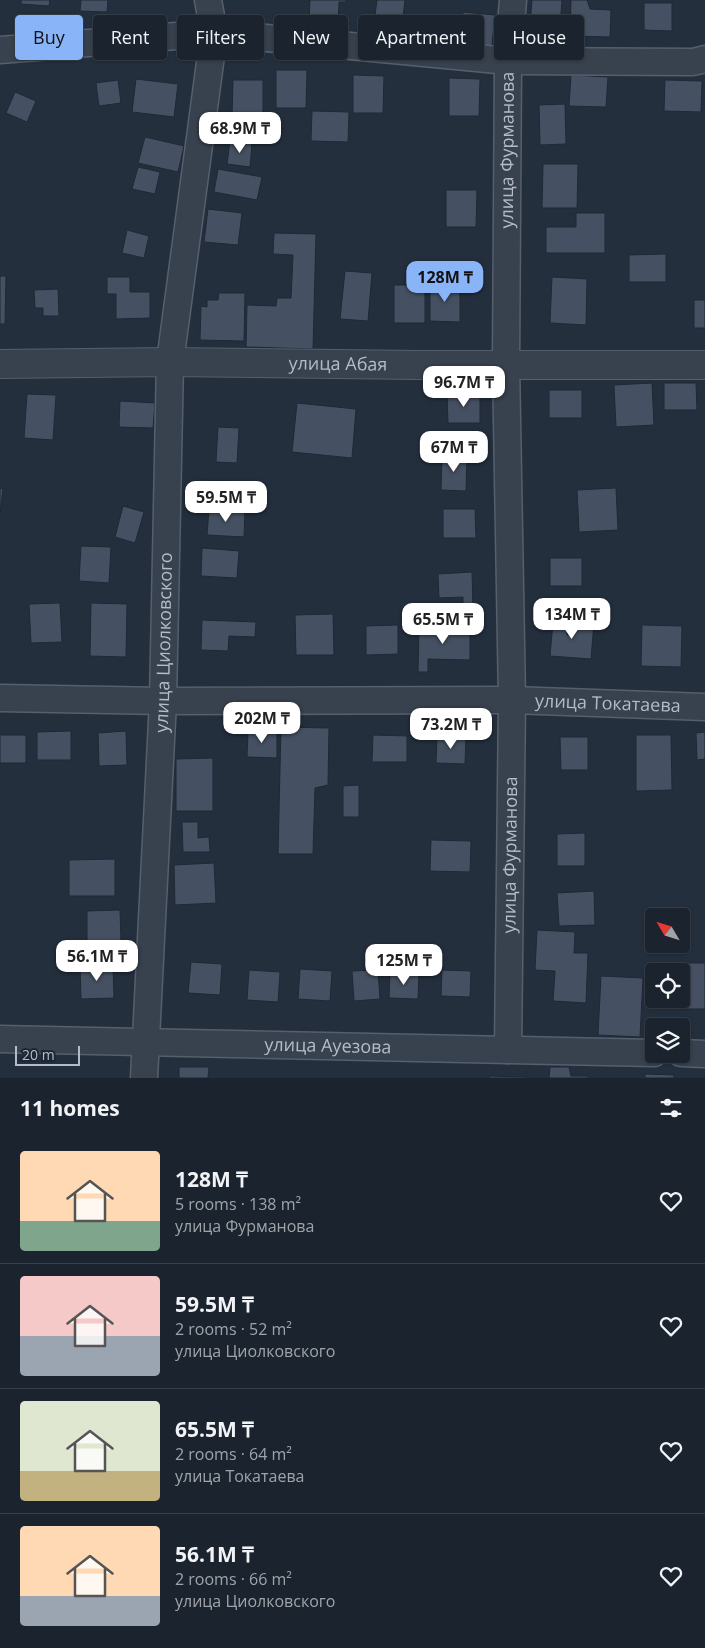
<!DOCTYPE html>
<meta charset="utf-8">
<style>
:root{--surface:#1b232e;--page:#282f3a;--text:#f1f3f6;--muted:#a0a4aa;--line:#39404a;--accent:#8ab4f8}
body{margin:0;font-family:"Open Sans",sans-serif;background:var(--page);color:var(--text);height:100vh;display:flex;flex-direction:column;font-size:19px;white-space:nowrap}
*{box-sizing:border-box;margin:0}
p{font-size:16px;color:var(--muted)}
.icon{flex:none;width:28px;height:28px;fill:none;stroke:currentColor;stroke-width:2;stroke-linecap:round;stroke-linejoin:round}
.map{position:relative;height:1078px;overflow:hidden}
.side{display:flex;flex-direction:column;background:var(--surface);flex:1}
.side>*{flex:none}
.banner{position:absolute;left:15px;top:15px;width:675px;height:45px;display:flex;gap:10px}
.needle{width:32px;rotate:308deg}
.tools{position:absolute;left:645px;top:908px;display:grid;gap:10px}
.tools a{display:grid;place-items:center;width:45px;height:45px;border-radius:5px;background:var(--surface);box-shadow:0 1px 4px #0004,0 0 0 1px var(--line);font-size:25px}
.scale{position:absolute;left:15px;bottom:12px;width:65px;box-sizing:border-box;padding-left:5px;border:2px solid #b4bcc9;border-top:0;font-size:14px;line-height:18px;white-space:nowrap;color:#b4bcc9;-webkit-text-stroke:4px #1d2633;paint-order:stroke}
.price{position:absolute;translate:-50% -42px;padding:0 11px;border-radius:10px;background:#fff;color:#222;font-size:16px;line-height:32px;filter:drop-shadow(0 1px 2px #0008)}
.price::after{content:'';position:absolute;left:50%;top:30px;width:15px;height:11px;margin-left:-8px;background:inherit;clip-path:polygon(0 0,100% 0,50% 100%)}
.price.current{background:var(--accent);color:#111}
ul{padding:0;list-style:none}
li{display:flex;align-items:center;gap:15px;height:125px;padding:0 20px}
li+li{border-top:1px solid var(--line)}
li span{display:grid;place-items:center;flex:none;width:140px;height:100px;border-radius:5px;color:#555}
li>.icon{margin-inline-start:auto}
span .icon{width:60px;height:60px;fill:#fffc;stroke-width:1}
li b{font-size:21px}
h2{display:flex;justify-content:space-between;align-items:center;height:60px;padding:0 20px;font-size:21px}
.chip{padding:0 18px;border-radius:5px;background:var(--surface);box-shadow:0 1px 4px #0004,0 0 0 1px var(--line);font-size:18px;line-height:45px}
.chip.current{background:var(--accent);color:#111}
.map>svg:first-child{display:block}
.building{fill:#455162;stroke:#1f2835}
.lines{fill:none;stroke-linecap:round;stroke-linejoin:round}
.minor-casing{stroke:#565f6c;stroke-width:29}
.tertiary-casing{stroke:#565f6c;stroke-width:30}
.minor{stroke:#38414e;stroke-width:26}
.tertiary{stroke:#38414e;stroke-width:28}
.labels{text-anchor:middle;stroke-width:4;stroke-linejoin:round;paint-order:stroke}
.street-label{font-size:18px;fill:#b4bcc9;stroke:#1d2633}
</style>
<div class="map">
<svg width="705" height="1078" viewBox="0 0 705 1078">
<rect width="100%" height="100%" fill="#242f3e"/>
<g class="building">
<path d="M21 0H50L49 6 21 4Z"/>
<path d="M81 0H108L107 12 80 11Z"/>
<path d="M310 0H346V2H339L338 21 309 19Z"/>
<path d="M377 0H405L402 26 374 22Z"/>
<path d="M532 0H562L559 40 529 38Z"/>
<path d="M571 0H587L590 9 611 10 610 37 570 36Z"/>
<path d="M644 3H672V31L644 30Z"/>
<path d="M463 12 495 15 491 55 459 52Z"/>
<path d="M276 70H307L306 108H276Z"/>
<path d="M353 75 384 76 383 113H353Z"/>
<path d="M571 75 608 77 606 107 569 106Z"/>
<path d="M449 78 480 79 479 116H449Z"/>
<path d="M136 79 178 84 174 117 132 112Z"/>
<path d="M118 80 121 103 99 106 96 83Z"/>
<path d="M233 80H263V117H232Z"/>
<path d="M665 80 702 81 701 112 664 111Z"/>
<path d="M15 92 36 101 27 122 6 113Z"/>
<path d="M565 104 566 144 540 145 539 105Z"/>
<path d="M312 111 349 112 348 142 311 141Z"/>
<path d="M145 137 184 146 178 172 138 163Z"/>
<path d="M230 141 252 144 250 167 227 164Z"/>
<path d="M543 164H578L577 208H542Z"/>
<path d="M138 167 160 172 155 194 132 189Z"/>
<path d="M218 169 262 177 257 200 214 192Z"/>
<path d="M446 190H477L476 227H446Z"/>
<path d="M208 209 242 213 238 245 204 242Z"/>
<path d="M576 213H605V253H546V227H576Z"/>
<path d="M127 230 149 236 144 258 122 253Z"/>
<path d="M274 233 316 234 313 349 246 347 247 305 276 306 277 298H291L293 255 273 254Z"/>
<path d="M666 254V282H629V255Z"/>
<path d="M345 271 372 273 368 321 340 319Z"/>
<path d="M0 276H6L5 324H0Z"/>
<path d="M107 277H130V292H150V318L116 319V294H107Z"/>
<path d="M552 277 587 279 586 325 550 323Z"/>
<path d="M430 284H460V322L430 321Z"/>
<rect x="394" y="285" width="31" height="38"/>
<path d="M58 289 59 316H43V308H35L34 290Z"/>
<path d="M219 293H245L244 341 200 340 201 306 207 307V300H218Z"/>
<rect x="694" y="300" width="11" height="28"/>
<path d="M652 383 654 425 616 427 614 385Z"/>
<path d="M664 383H696L697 410H664Z"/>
<rect x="549" y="390" width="33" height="28"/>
<path d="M27 394 56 395 53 440 24 438Z"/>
<path d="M447 394H480V423H448Z"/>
<path d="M120 401 155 403 153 428 119 427Z"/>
<path d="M297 403 356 409 352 458 292 452Z"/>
<path d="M218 427 239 428 237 463 216 462Z"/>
<path d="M442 455 467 456 466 491 441 490Z"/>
<path d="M200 480 231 481 230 503 199 502Z"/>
<path d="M0 488 3 489 0 514Z"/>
<path d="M616 488 618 530 579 532 577 490Z"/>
<path d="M123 506 144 512 135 543 115 537Z"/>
<path d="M209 508 245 510 244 537 207 535Z"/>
<path d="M443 509H475L476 538H443Z"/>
<path d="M81 546 111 547 109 583 79 581Z"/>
<path d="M202 548 239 551 237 578 201 576Z"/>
<rect x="550" y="558" width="32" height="28"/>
<path d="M472 572 473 608H463V597L439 598 438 574Z"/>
<path d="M60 603 62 642 31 643 29 604Z"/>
<path d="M91 603 127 604 126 657 90 656Z"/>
<path d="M333 614 334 655H296L295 615Z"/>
<path d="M202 620 256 622 255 637 229 636 228 651 201 650Z"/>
<path d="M572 621 594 623 591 659 550 656 553 622 568 624 567 635H570Z"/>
<path d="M398 625V654L366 655V626Z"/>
<path d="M642 625 682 626 681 667 641 666Z"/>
<path d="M419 627 470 628V660L428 659V672H418Z"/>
<path d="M281 727 329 728 328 785 315 788 313 854H278Z"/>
<path d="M71 731V760H37V732Z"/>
<path d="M126 731 127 765 99 766 98 733Z"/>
<path d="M248 731H277V758L247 757Z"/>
<path d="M705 732V759L697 760 696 733Z"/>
<rect x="0" y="735" width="26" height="28"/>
<path d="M373 735 407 736V762H372Z"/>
<path d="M636 735H671L672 790 636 791Z"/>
<path d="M437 736 466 737 465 764 436 763Z"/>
<path d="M560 737H588V770H561Z"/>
<path d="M213 758V811H176V759Z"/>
<path d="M359 785V817H343V786Z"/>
<path d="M182 822H198V838L209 837 210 852H183Z"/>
<path d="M585 833V866H557V834Z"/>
<path d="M431 840 471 841 470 872 430 871Z"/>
<path d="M115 859V896H69V860Z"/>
<path d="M214 863 216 903 175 905 174 865Z"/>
<path d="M594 891 595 925 559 926 557 893Z"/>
<path d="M120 910 121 942 87 943V911Z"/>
<path d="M537 930 575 932 574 953H588L586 1003 553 1001 555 971 535 970Z"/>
<path d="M191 962 222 964 220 995 188 993Z"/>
<path d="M676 963H705V1009H676V999H681V971H676Z"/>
<path d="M80 966H113L114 998 81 999Z"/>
<path d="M300 969 332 971 330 1001 298 999Z"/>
<path d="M249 970 280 972 278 1002 247 1000Z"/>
<path d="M378 970 380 999 354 1001 352 971Z"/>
<path d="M442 970 471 971 470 997 441 996Z"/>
<path d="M390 972 419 973 418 999 389 998Z"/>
<path d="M601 976 643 978 640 1037 598 1035Z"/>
<path d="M179 1067H209L208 1078H179Z"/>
<path d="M550 1067H569L571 1076H588V1078H549Z"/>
<path d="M645 1074 674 1075V1078H645Z"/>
<path d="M489 1076 527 1077V1078H489Z"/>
</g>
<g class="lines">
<defs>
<g id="minor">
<path d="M0 50 214 33 508 61 693 62 705 59"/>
<path id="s1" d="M0 698 163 701 512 700 705 707"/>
<path id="s2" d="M0 1039 654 1053"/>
<path id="s3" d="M508 1050 512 700 506 364 508 61 513 0"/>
<path d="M681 1053 705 1054"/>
<path id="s4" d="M144 1078 163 701 170 362 214 33 208 0"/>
</g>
<g id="tertiary">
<path id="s5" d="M0 364 170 362 419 365H705"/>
</g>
</defs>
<use href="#minor" class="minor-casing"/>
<use href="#tertiary" class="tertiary-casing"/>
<use href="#minor" class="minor"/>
<use href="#tertiary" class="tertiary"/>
</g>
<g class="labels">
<g class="street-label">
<text dy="6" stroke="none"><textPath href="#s3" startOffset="900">улица Фурманова</textPath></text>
<text dy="6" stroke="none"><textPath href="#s5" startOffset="338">улица Абая</textPath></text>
<text dy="6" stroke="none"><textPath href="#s4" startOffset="436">улица Циолковского</textPath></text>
<text dy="6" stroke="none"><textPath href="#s1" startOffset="608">улица Токатаева</textPath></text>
<text dy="6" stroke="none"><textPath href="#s3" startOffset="195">улица Фурманова</textPath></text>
<text dy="6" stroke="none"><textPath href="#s2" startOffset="328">улица Ауезова</textPath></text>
</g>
</g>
</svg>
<div class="tools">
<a><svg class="needle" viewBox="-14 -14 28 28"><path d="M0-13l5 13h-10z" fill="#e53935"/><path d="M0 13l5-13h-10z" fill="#a0a4aa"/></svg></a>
<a><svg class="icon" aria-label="locate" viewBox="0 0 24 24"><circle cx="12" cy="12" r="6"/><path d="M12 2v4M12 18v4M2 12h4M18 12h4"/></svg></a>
<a><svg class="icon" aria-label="layers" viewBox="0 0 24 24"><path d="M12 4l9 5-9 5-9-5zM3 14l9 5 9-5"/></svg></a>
</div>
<div class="scale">20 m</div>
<b class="price" style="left:240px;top:154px">68.9M ₸</b>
<b class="price current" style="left:445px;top:303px">128M ₸</b>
<b class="price" style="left:464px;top:408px">96.7M ₸</b>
<b class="price" style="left:454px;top:473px">67M ₸</b>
<b class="price" style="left:226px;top:523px">59.5M ₸</b>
<b class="price" style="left:572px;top:640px">134M ₸</b>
<b class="price" style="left:443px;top:645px">65.5M ₸</b>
<b class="price" style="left:262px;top:744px">202M ₸</b>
<b class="price" style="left:451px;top:750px">73.2M ₸</b>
<b class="price" style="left:97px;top:982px">56.1M ₸</b>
<b class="price" style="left:404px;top:986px">125M ₸</b>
<div class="banner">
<a class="chip current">Buy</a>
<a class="chip">Rent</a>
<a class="chip">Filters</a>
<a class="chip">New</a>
<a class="chip">Apartment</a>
<a class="chip">House</a>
</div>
</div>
<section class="side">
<h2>11 homes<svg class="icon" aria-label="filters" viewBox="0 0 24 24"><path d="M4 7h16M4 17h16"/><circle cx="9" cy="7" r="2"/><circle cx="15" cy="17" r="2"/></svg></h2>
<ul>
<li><span style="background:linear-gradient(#ffd9b3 70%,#7fa58c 0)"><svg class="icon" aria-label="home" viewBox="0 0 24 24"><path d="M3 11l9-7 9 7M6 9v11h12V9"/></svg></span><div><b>128M ₸</b><p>5 rooms · 138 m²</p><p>улица Фурманова</p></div><svg class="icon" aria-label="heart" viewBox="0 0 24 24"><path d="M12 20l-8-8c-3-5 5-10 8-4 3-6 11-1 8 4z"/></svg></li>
<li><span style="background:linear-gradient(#f6c9c9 60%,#9aa5b1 0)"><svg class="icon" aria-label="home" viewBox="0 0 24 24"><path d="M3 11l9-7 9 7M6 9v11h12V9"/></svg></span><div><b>59.5M ₸</b><p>2 rooms · 52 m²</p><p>улица Циолковского</p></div><svg class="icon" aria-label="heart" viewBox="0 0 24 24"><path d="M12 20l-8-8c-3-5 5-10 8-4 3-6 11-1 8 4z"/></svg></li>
<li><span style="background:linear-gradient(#dfe7d0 70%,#c2b280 0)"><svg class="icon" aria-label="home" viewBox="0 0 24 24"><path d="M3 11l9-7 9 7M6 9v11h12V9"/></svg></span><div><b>65.5M ₸</b><p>2 rooms · 64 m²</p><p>улица Токатаева</p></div><svg class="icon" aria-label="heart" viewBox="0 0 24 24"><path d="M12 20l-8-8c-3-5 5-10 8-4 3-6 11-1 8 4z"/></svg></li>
<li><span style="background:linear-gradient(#ffd9b3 70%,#9aa5b1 0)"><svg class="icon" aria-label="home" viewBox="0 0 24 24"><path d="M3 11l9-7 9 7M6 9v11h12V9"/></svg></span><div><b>56.1M ₸</b><p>2 rooms · 66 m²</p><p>улица Циолковского</p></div><svg class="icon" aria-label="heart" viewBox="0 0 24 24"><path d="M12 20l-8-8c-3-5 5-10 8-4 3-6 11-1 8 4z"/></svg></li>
</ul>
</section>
